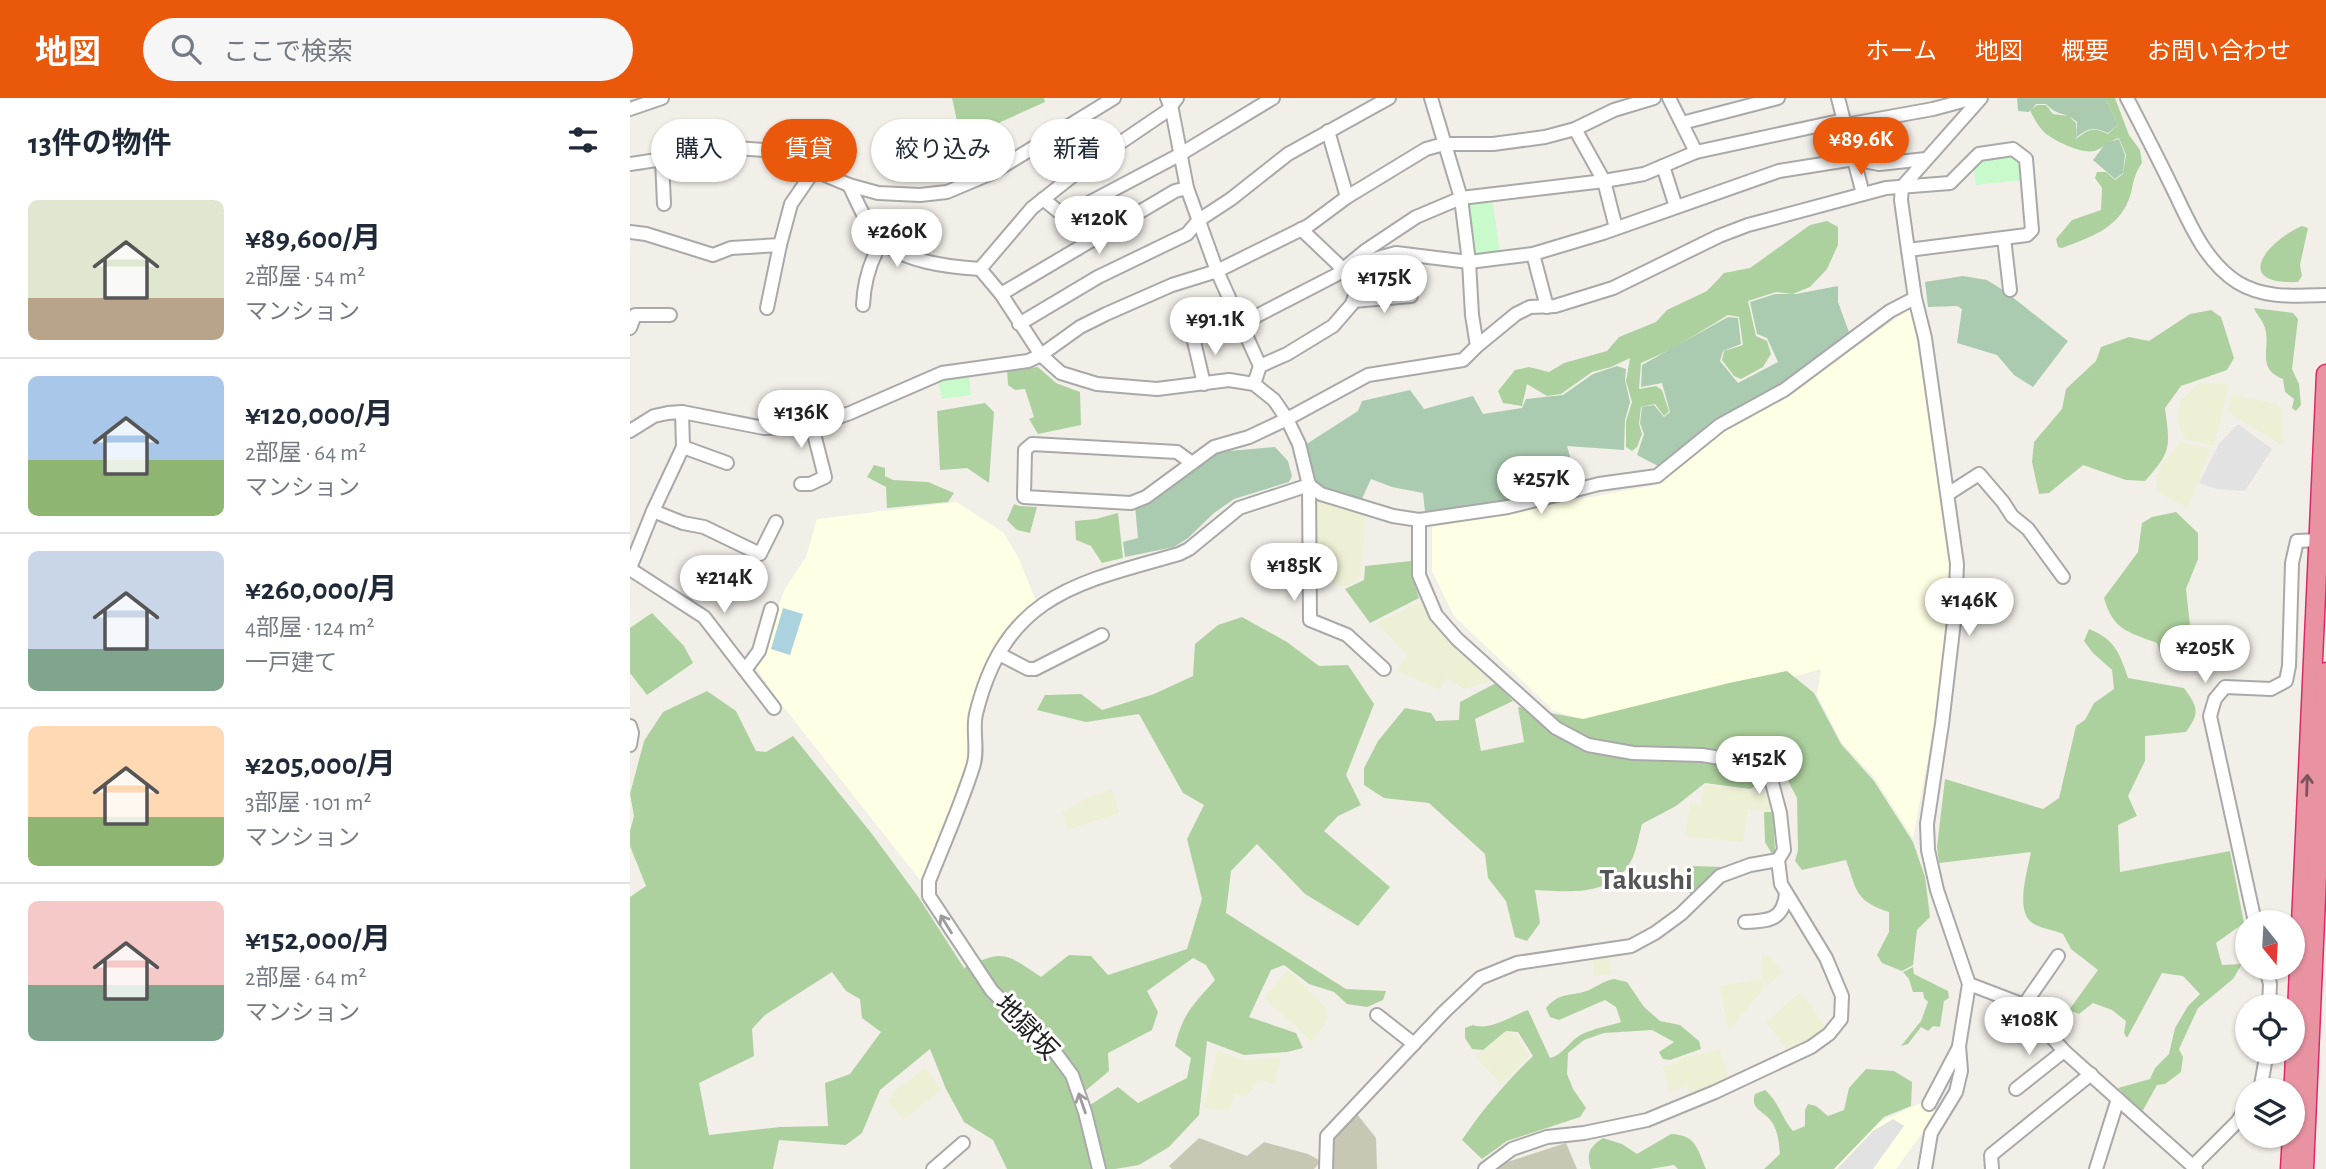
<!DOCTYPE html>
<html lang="ja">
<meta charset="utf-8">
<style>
:root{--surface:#fff;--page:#f6f6f7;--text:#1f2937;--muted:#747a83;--line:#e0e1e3;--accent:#ea580c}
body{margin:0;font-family:"Alegreya Sans","Noto Sans JP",sans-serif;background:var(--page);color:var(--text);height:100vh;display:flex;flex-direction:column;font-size:26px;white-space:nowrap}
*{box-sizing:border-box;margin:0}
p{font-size:23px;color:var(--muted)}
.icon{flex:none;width:38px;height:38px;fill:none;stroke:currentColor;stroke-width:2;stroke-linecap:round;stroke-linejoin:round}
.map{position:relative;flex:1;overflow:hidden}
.sheet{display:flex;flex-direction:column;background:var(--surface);width:630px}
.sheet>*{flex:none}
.banner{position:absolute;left:21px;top:21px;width:665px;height:63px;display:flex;gap:14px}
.needle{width:46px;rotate:162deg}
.fabs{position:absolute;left:1605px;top:812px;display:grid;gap:14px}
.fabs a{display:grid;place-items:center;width:70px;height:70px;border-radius:50%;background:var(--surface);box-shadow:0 2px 5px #0004;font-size:35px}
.price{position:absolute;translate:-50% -60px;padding:0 16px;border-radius:24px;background:#fff;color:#222;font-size:23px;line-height:46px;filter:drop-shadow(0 2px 4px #0008)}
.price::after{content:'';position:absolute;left:50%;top:42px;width:21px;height:16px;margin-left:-10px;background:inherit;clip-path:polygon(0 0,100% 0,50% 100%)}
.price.current{background:var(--accent);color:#fff}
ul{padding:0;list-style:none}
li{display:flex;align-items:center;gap:21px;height:175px;padding:0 28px}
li+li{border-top:2px solid var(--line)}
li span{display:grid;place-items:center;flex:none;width:196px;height:140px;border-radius:10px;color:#555}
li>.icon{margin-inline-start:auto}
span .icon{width:84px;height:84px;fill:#fffc;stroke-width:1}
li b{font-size:30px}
h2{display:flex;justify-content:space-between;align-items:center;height:84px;padding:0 28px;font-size:30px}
.tag{padding:0 24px;border-radius:32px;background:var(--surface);box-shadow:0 2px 5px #0004;font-size:24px;line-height:63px}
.tag.current{background:var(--accent);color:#fff}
header{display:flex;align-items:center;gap:42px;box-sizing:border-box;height:98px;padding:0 35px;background:var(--accent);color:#fff}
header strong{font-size:33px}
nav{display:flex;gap:38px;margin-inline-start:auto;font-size:24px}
.search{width:490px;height:63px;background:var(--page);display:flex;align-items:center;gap:18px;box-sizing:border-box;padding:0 24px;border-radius:38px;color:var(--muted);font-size:26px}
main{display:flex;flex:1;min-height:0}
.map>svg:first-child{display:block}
.education{fill:#ffffe5}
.construction{fill:#c7c7b4}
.farmland{fill:#eef0d5}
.forest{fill:#add19e;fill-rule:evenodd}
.cemetery{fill:#aacbaf}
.park{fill:#c8facc}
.parking{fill:#e2e2e2}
.water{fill:#aad3df}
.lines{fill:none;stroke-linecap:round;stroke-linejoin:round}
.minor-casing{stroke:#a9a9a9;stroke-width:16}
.highway-casing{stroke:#dc2a67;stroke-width:21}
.minor{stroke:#fff;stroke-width:12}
.highway{stroke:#e892a2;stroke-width:18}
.oneway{stroke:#7b545c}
.oneway2{stroke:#9c9c9c}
.labels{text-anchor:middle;stroke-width:6;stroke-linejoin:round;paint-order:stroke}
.street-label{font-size:26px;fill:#222;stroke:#fff}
.quarter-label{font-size:30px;font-weight:bold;fill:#555;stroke:#fff}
</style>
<header>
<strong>地図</strong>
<div class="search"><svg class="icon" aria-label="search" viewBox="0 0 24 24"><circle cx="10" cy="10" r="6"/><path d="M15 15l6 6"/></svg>ここで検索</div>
<nav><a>ホーム</a><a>地図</a><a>概要</a><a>お問い合わせ</a></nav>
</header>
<main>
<section class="sheet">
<h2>13件の物件<svg class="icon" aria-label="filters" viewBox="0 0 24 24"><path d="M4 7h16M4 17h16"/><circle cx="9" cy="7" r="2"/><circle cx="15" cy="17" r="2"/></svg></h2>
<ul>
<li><span style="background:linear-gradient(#dfe7d0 70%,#b9a48a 0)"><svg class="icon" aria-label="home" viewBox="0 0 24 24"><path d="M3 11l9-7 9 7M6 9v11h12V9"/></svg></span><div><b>¥89,600/月</b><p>2部屋 · 54 m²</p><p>マンション</p></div></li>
<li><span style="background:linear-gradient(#a9c7e8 60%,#8fb573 0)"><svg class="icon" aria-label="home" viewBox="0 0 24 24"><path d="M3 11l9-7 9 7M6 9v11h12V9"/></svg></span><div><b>¥120,000/月</b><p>2部屋 · 64 m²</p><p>マンション</p></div></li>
<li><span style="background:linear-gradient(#c9d6e8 70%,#7fa58c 0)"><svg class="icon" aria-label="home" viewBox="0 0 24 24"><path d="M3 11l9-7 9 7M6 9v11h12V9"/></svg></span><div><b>¥260,000/月</b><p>4部屋 · 124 m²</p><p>一戸建て</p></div></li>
<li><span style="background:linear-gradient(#ffd9b3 65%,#8fb573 0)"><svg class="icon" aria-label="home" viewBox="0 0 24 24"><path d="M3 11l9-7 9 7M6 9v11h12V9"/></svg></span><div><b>¥205,000/月</b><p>3部屋 · 101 m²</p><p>マンション</p></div></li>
<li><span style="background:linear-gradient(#f6c9c9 60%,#7fa58c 0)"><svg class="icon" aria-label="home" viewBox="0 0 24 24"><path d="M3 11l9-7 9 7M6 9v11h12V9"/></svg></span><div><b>¥152,000/月</b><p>2部屋 · 64 m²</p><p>マンション</p></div></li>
</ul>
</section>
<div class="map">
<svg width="1696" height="1071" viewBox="0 0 1696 1071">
<rect width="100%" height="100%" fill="#f2efe9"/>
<g class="education">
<path d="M1281 210 1322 458 1308 605 1283 740 1244 679 1212 645 1187 597 1191 571 983 632 923 612 824 518 802 473V429L1025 387 1094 332 1153 300Z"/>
<path d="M327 404 374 435 389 461 406 503 360 558 340 618 338 660 300 770 290 782 145 598 125 568 155 491 176 459 187 421Z"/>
<path d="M1293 1004 1308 1013 1266 1071H1197L1221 1037Z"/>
</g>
<g class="construction">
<path d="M727 1016 746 1040 747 1071H703L704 1041Z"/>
<path d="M569 1040 617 1058 634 1044 678 1056 691 1063 684 1071H542L539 1068Z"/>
<path d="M936 1045 947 1071H867L874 1065Z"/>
</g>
<g class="farmland">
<path d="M1568 285 1599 286 1584 348 1554 341 1547 322 1550 305Z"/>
<path d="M1601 296 1646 306 1652 311 1653 348 1598 314Z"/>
<path d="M1550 344 1580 351 1558 410 1527 394V373Z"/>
<path d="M682 401 735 416 731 478 720 486 709 489 699 483 685 480Z"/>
<path d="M792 503 801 519 865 582 834 591 816 580 810 592 768 573 777 557 746 525Z"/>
<path d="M1074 687 1139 695 1143 713 1118 712 1113 744 1060 739 1055 735 1060 705 1070 707Z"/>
<path d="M482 691 489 715 438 732 432 714 455 701Z"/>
<path d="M979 856 981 876 964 878 962 858Z"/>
<path d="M1132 857H1137L1154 874 1137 887 1132 881Z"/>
<path d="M658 872 695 908 698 920 683 945 634 900Z"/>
<path d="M1130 881 1135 888 1099 933 1089 888Z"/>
<path d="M1170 894 1198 932 1159 955 1136 924Z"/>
<path d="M876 934 885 936 899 958 871 987 846 958Z"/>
<path d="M1090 951 1099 981 1060 996 1057 988 1039 994 1032 968 1048 964V961Z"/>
<path d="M587 952 616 963 651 959 644 986 629 982 617 998 605 996 598 1013 574 1010Z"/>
<path d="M296 970 311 992 273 1022 258 1003 266 992Z"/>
</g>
<g class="forest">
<path d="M322 0H414L415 4 331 42Z"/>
<path d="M1475 0H1485L1499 37 1510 52 1512 65C1504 76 1504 83 1501 95 1491 130 1463 138 1432 150L1428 149 1426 141 1442 122 1471 112 1472 90 1465 80 1467 74H1476L1485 82 1493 76 1496 57 1489 40C1479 43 1472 51 1464 53 1452 56 1427 44 1416 36 1409 30 1404 21 1400 12L1407 7H1416L1423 16 1439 18 1446 25V41C1459 31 1463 29 1478 36L1488 27Z"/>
<path d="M1197 123 1208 129V147L1197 171 1180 189 1163 196 1146 194 1118 203 1126 238 1137 243 1141 256 1133 269 1111 281 1104 278 1092 262 1094 253 1113 247 1109 219 1098 217 1042 251 1011 265 1009 291 1026 288 1032 292 1039 313 1034 318 1025 306 1011 309 1009 326 1012 336 1007 349 1002 353 996 349V323L1002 304 996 283 1000 260 981 269 962 274 931 296 917 298 897 286 892 308 873 305 868 293 885 272 899 269 919 274 934 265 977 253 989 239 1026 224 1037 212 1077 193 1094 175 1120 170 1180 127Z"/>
<path d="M1672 128 1678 130 1670 167 1672 178 1668 184C1601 187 1637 143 1672 128Z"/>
<path d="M1624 210 1663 215 1668 221 1662 271 1669 286 1671 307 1666 313 1662 310 1664 301 1655 294 1653 281C1623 269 1644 247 1633 225 1630 219 1626 216 1624 210Z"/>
<path d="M1581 212 1591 219 1604 260 1597 272 1551 288 1535 310C1540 349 1542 353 1515 383L1496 382 1453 367 1419 395 1409 396 1402 364 1404 344 1432 311 1436 291 1466 263 1471 249 1499 239 1519 243 1560 216Z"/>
<path d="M408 269 426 285 450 294 451 327 408 336 399 321 404 319 395 291 385 292 378 287 377 272Z"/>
<path d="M355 305 364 314 359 385 337 370 310 372 307 313Z"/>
<path d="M244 367 255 370V378L263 382 298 384 324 395 318 404 257 410 256 389 237 379Z"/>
<path d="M384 406 389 408 407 409 400 435 387 432 377 422Z"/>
<path d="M1546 414 1568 435V461L1556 491 1563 555 1559 566 1552 568 1531 558 1527 545C1498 534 1483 532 1474 500L1508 454 1512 425 1522 419Z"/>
<path d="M488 415 493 460 472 465 461 448 446 442 445 423 466 421Z"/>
<path d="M781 463 783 481 789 500 740 525 715 491 734 482 735 468Z"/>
<path d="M22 515 54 548 63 565 17 597 0 575V530Z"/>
<path d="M612 519 657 544 689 568 718 567 744 606 716 677 731 707 708 718 694 733 760 789 728 828 675 796 627 746 601 773 596 815 716 891 756 893 753 902 737 909 717 906 704 894 679 886 654 867 641 872 619 919 666 935 673 950 657 954 614 957 577 943 569 1017 539 1049 509 1067 485 1071H377L363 1042 334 1024 316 991 300 951 250 992 232 1035 216 1047 149 1042 143 1071H0V799L16 788 0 748V733L4 718 0 696 14 643 33 614 77 593 106 613 126 653 136 654 163 638 242 736 289 800 334 870C374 851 375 855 411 879L439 857 461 858 478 877 557 851 572 801 557 741 574 707 553 695 509 616 456 624 407 612 415 597 451 596 472 612 524 596 563 578 565 546 588 527ZM563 860 576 867 585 882C563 907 553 915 545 948L561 960 557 980 508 1005 488 989 460 1007 454 994 479 973 478 955 522 932 528 914 517 893ZM202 874 216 893 230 901 232 920 251 934 220 976 195 985 198 1028 150 1029 79 1037 69 985 124 958 122 931 135 917Z"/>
<path d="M1459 531C1485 541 1490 556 1498 580L1554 590C1568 609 1570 615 1556 634L1515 638V663L1498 698 1507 718 1488 727 1490 774 1600 753 1614 825 1586 845 1592 867 1612 866 1603 881 1568 910 1549 951 1553 959 1551 974 1535 986 1527 987 1512 1014 1488 990 1520 981 1525 970 1539 956 1545 930 1558 908 1570 896 1553 878 1532 875 1497 940 1494 935 1496 923 1482 912 1463 905 1449 916 1439 912 1468 872 1441 851 1433 836C1424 832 1408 830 1401 824 1385 811 1398 771 1401 754L1309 765 1307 749 1315 681 1413 711 1429 700 1446 628 1455 622 1464 605 1484 591 1482 572 1463 555 1454 543Z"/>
<path d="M1157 573 1184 595 1211 646 1244 683 1283 744 1295 779 1300 819 1287 832 1283 867 1272 873 1252 865 1247 857 1259 834V814C1225 803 1227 793 1216 762L1172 772 1165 763 1168 752 1167 700 1156 679 1130 685 1120 691 1075 685 1046 708 1012 726C1009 737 1007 749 1003 759 985 799 941 794 905 792L910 825 897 843 885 839 876 803 858 780 855 756 799 705 754 700 734 687V670L748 643 775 610 801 615 806 623 829 622 830 604 866 585 883 603 845 621 851 653 894 644 888 609 953 621 1099 585Z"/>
<path d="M1134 714H1143L1145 753 1142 756 1135 744Z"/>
<path d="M1061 768 1093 769 1061 797 1058 792Z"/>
<path d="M1283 869 1284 876 1318 893 1319 900 1314 903 1310 929 1303 928 1298 933 1291 929 1278 946 1271 948 1291 923 1298 904 1294 900 1293 894H1283L1279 881 1273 874Z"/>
<path d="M984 881 997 884 1014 909 1030 923 1050 927 1069 943 1071 951 1040 962 1033 961 1029 954 1044 944 1022 932 974 935 954 942 938 955 937 976 943 991 956 1010 950 1019 877 1043 852 1061 832 1042C853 1011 876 984 903 958L888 934 876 933 853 952 842 951 835 940V930L843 927C860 933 881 918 898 912L920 960C933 957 939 943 952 936 965 930 979 928 991 924L986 909 975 902 929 922 920 919 916 910C932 891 945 900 963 890 971 886 974 883 984 881Z"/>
<path d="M1236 971 1264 973 1282 984 1281 1008 1254 1019 1204 1071H1134L1150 1056C1149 1045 1148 1032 1141 1023 1133 1012 1120 1012 1125 996L1135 992C1149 1004 1151 1019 1163 1033L1175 1028V1012L1178 1006 1186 1008 1198 1018 1214 1012 1219 990Z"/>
<path d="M1041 1036C1066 1037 1067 1050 1076 1071H1048L1044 1067 1020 1071H961C956 1056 959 1049 973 1040L992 1046 1007 1056Z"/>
</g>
<g class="cemetery">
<path d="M1387 0H1475L1488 27 1478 35C1464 29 1458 29 1446 40L1447 24C1435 13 1428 19 1416 6H1406L1399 14 1388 13Z"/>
<path d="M1489 41 1495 57 1493 75 1485 81 1463 62 1476 45Z"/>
<path d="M1333 178 1357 182 1376 194 1438 243 1403 289 1384 277 1367 257 1327 245 1332 211 1327 208 1298 209 1295 184Z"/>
<path d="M1208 188V204L1220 237 1187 265 1030 369 1007 357 1014 336 1010 325 1012 309 1024 307 1034 319 1040 314 1032 285 1011 289 1012 267 1098 219 1108 220 1111 246 1093 253 1090 263 1108 285 1148 264 1137 240 1127 236 1120 204 1145 196H1166Z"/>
<path d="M987 268 996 271 995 282 1000 304 995 322 994 352 937 348 942 365 927 368 929 390C883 404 844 413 795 414L793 395 762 389 741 381 731 403 705 396 683 382 675 347 728 313 732 303 780 292 794 311 843 298 853 316 892 310 896 301 933 297 963 276Z"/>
<path d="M645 349 658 363 662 378 659 384 604 401 584 415 558 440 544 449 495 459 493 444 508 440 505 408 587 354Z"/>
</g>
<g class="park">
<path d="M1385 58 1391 65 1393 82 1346 87 1344 72 1354 62Z"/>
<path d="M862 101 870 155 844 158 837 113 842 104Z"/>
<path d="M339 275 341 297 312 301 308 282Z"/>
</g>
<g class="parking">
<path d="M1608 326 1642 351 1615 393 1587 391 1569 385 1589 346Z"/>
<path d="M1263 1021 1274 1028 1243 1071H1207L1243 1033Z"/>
</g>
<path class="water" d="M153 510 173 516 160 557 141 551Z"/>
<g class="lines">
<defs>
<g id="minor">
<path d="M537 0 542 12 557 90 587 173 630 268 624 286"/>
<path d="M1039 0 1066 54"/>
<path d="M1208 0 1233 96"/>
<path d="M1497 0C1512 29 1527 58 1541 87 1558 121 1573 162 1607 184 1634 201 1666 198 1696 197"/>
<path d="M0 11 32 0"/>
<path d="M1052 25 1148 0"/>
<path d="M1215 27 1303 11 1344 0"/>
<path d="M945 31 974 83 986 130"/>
<path d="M698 33 717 99"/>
<path d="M32 61 34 106"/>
<path d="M0 66 105 50 135 52 219 87 248 95 290 97 317 94 362 75 484 0"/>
<path d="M1033 68 1046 109"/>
<path d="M219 87C228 105 235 124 248 139 269 164 320 169 350 171L371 196 411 257 431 275 467 286 527 291 599 282 624 286 644 302 657 321 669 346 679 387 680 522 717 537 754 571"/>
<path d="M413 101 434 118 549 57 643 0"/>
<path d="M671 131 713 171"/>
<path d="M0 134 16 136 83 157 101 150 150 147 161 106 185 71"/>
<path d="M1374 140 1380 192"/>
<path d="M903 156 917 209"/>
<path d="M350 171 402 110 450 72 537 13 547 0"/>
<path d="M371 196 545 93 557 90"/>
<path d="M723 203 781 198"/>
<path d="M233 207C234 183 240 163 252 143"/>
<path d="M137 210 150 147"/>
<path d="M389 226 468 179 557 136 569 122 601 101 658 56 759 0"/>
<path d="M611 226 706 177 735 153 786 119 831 100 974 83 1014 76 1066 54 1214 22"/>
<path d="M0 230 5 217H40"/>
<path d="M563 239 574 286"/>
<path d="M847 248 886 216 900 209 925 208 983 190 1089 138 1118 127 1256 90 1320 85 1349 56 1383 51 1396 61 1402 132 1397 137 1278 152"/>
<path d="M630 268 657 256 703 228 722 206 728 189 744 161 766 155 839 164 903 156 973 135 1149 73 1224 61 1249 66 1296 61"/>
<path d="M52 314 53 349 97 365"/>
<path d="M0 333 24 318 38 315 52 314 134 330 182 328 220 315 312 275 398 263 411 257 450 229 476 216 542 187 587 173 678 128 717 99 796 51 814 46H863L915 39 945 31 984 12 1024 0"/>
<path d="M562 365 547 354 402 346 395 352 394 399 501 405 516 399 584 349 619 339 657 321 738 277 833 262 847 248 842 217 839 164 831 100 801 0"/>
<path d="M171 386H180L195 379 182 328"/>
<path d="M679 387 691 396 763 418 789 422 878 409 969 386 1027 378 1090 327 1154 292 1260 213 1285 200"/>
<path d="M1318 396 1349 376 1373 404 1382 418 1398 431 1433 479"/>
<path d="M23 413 53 425 74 429 130 456 146 424"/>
<path d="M789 422V477L806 517 827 541 926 630 958 647 1003 655 1072 657 1120 665 1140 677 1150 715 1154 752 1148 762 1151 786 1196 860 1212 898 1211 921 1199 936 1181 949 1085 994 1017 1022 954 1035 917 1039 882 1051 855 1071"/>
<path d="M0 470 23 413 53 349"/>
<path d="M0 471 74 519 144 610"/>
<path d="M369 556 398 571H405L472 537"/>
<path d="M115 572 129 553 141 511"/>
<path d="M0 628 2 635 0 647"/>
<path d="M1115 824C1139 823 1153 822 1156 796"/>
<path d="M1625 824 1580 618 1585 601 1595 589 1641 591 1656 583 1659 568 1662 465 1667 443 1689 442"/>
<path d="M1636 870 1640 886 1639 908"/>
<path d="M1339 886 1394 907 1434 953 1566 1071"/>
<path d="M1394 907 1428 858"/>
<path d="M747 917 784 946"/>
<path d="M1386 991 1434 953"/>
<path d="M1628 992 1631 987 1637 954"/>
<path d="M1299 1006 1328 951"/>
<path d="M1563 1068 1607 1024 1617 1009"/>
<path d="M303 1071 333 1045"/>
<path d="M469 1071 455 1014 442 977 425 954 362 893 299 798V783C314 745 331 707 343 669 349 652 342 633 346 616 375 497 446 485 549 456L559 451 609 410 679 387"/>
<path d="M696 1071 697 1038 814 914 850 880 887 865 1001 848 1025 835 1051 816 1090 778 1120 767 1148 762"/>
<path d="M1295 1071 1301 1035 1326 994 1331 973 1329 948 1339 886 1307 792 1298 752 1297 726 1312 626 1325 515 1327 466 1295 240 1285 200 1278 152 1271 102 1272 89 1351 0"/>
<path d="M1362 1071 1361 1057 1461 976"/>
<path d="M1466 1071 1488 1001"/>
</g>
<g id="highway">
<path d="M1662 1024 1696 276"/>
<path d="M1660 1071 1662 1038"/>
<path d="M1674 1071 1696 574"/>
</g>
</defs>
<use href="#minor" class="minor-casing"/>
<use href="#highway" class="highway-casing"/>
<use href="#minor" class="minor"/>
<use href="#highway" class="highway"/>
</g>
<defs><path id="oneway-shaft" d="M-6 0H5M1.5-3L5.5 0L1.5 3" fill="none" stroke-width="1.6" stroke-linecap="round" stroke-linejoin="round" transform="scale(1.75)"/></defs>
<use class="oneway" href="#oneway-shaft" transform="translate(1677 687) rotate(-88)"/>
<g class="oneway2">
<use href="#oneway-shaft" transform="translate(316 826) rotate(-122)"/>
<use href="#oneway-shaft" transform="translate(452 1005) rotate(-109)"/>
</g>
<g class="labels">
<g class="street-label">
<text transform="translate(397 929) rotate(46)" y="9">地獄坂</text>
</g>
<g class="quarter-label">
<text x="1016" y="791">Takushi</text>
</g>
</g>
</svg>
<div class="fabs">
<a><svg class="needle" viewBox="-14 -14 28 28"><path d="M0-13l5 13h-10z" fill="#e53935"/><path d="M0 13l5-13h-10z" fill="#747a83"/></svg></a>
<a><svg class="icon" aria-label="locate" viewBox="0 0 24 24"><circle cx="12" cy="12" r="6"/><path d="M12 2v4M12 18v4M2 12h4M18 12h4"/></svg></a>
<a><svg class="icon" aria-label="layers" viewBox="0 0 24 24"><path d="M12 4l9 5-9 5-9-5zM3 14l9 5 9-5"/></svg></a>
</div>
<b class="price current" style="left:1231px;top:79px">¥89.6K</b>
<b class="price" style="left:469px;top:158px">¥120K</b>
<b class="price" style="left:267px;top:171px">¥260K</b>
<b class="price" style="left:754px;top:217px">¥175K</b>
<b class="price" style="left:585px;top:259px">¥91.1K</b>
<b class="price" style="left:171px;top:352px">¥136K</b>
<b class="price" style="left:911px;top:418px">¥257K</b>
<b class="price" style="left:664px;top:505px">¥185K</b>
<b class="price" style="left:94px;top:517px">¥214K</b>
<b class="price" style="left:1339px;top:540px">¥146K</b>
<b class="price" style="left:1575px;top:587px">¥205K</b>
<b class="price" style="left:1129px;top:698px">¥152K</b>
<b class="price" style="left:1399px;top:959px">¥108K</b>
<div class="banner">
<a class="tag">購入</a>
<a class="tag current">賃貸</a>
<a class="tag">絞り込み</a>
<a class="tag">新着</a>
</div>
</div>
</main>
